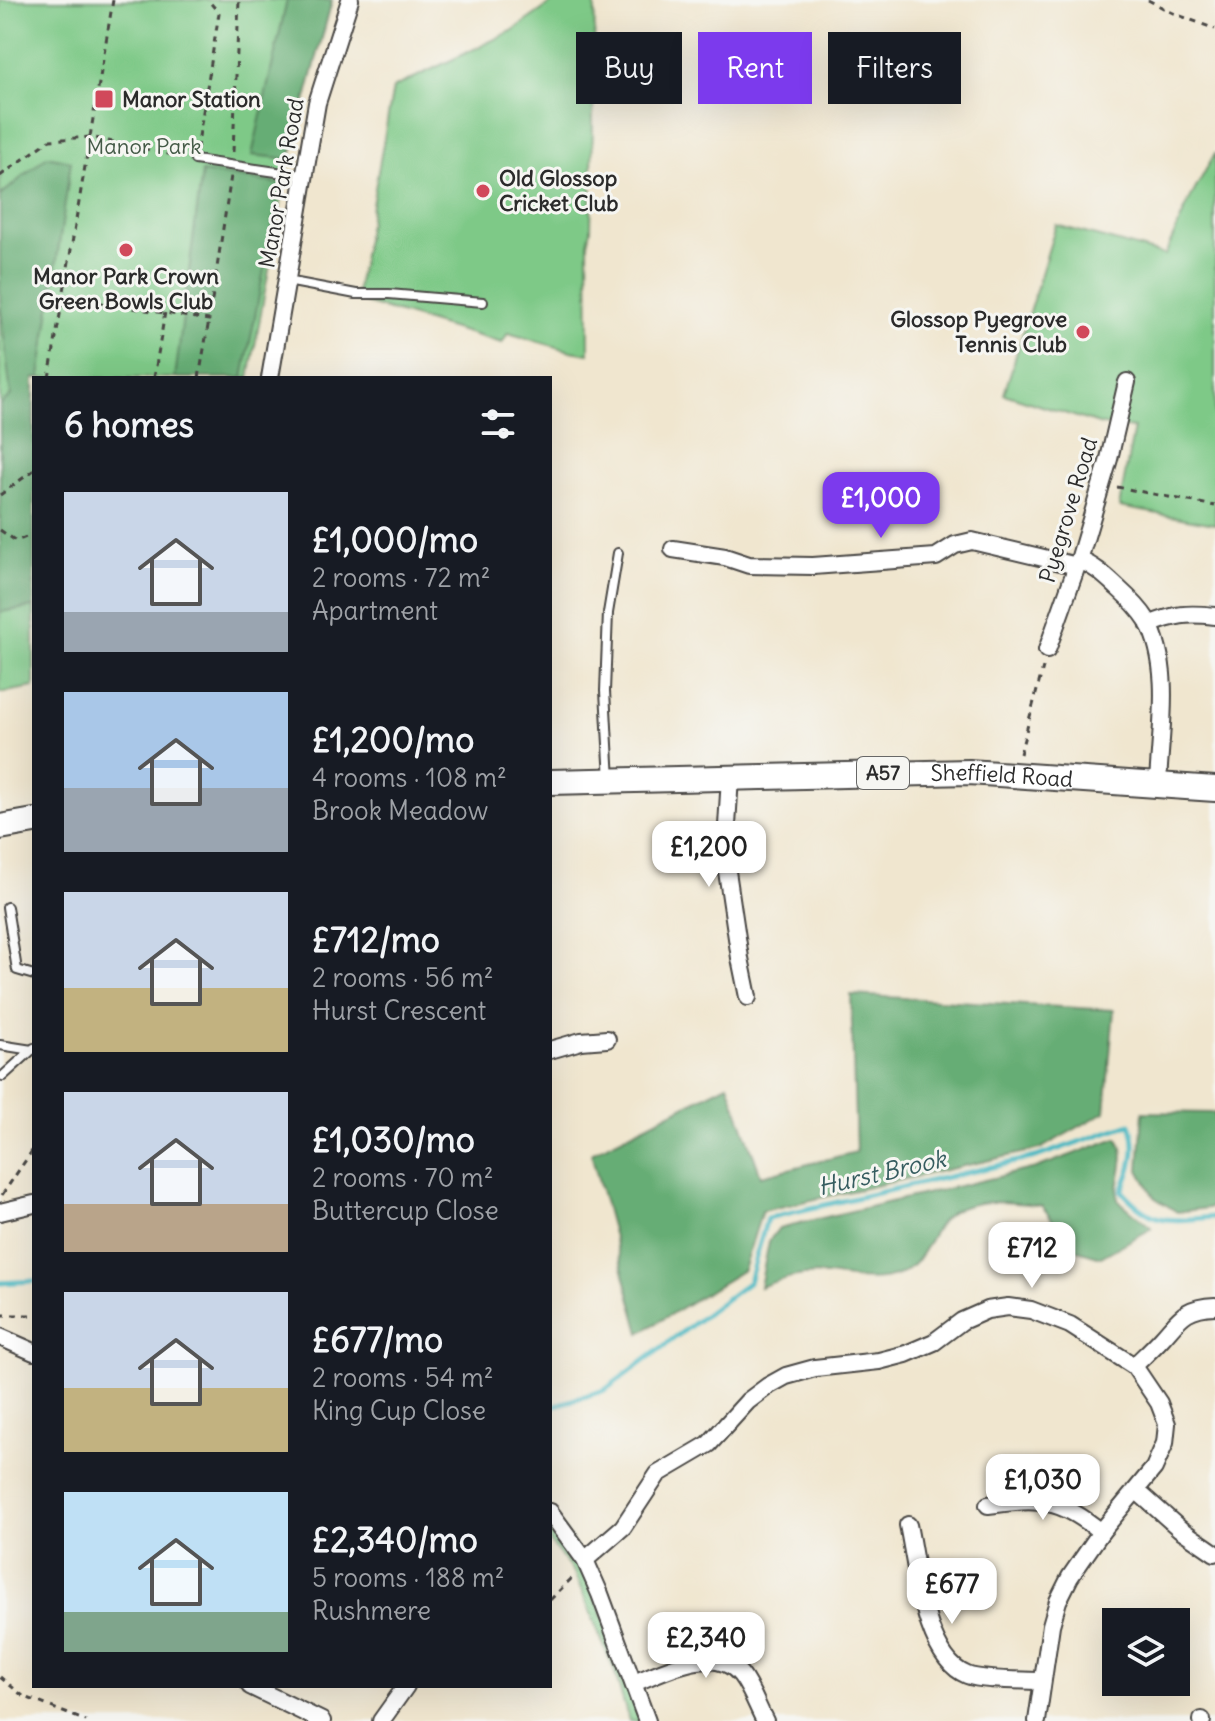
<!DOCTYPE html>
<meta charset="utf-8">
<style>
:root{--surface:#171b24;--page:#242831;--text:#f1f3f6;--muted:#9ea1a6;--accent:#7c3aed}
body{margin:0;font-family:Delius,sans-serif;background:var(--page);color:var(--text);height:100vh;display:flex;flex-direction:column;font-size:30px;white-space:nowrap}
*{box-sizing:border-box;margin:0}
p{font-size:26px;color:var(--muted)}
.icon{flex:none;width:44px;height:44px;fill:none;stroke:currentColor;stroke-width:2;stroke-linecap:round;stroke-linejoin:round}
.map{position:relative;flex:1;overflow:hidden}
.side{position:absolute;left:32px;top:376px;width:520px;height:1312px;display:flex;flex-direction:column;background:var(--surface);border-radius:0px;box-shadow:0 8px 32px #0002}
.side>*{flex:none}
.guide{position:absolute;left:576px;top:32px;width:518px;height:72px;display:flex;gap:16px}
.fabs{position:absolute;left:1102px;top:1608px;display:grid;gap:16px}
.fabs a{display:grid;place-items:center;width:88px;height:88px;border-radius:0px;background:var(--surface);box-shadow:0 8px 32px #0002;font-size:40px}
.price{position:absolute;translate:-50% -68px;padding:0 18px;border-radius:16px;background:#fff;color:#222;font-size:26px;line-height:52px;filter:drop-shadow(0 2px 4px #0008)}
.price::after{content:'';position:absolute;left:50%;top:48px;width:24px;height:18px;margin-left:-12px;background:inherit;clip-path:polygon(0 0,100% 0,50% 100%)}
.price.active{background:var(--accent);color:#fff}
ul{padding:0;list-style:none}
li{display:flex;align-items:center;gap:24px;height:200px;padding:0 32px}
li span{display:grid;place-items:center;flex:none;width:224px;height:160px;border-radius:0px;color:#555}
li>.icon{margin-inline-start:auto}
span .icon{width:96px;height:96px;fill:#fffc;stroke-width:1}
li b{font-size:34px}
h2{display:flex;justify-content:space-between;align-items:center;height:96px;padding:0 32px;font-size:34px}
.chip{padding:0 28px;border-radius:0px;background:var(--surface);box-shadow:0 8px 32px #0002;font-size:28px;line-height:72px}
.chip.active{background:var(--accent);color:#fff}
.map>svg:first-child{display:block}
.green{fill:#7ec987;stroke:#547a59;stroke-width:2}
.forest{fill:#66ad74;stroke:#486c50;stroke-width:2}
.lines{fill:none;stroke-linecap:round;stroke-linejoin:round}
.stream{stroke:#4bb9c3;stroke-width:5}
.lane-casing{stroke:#494744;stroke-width:12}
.street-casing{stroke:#494744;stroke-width:20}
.primary-casing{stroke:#494744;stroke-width:28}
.path{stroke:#494744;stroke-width:3;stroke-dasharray:6 6;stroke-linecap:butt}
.lane{stroke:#fff;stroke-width:8}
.street{stroke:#fff;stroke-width:16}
.primary{stroke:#fff;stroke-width:24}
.poi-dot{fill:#d1495b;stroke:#f6f6f2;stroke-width:3}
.labels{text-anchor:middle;stroke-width:6;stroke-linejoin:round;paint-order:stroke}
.shield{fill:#f6f6f2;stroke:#686867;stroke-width:2}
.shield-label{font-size:20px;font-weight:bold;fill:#2b2b2b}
.poi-label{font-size:22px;font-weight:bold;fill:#2b2b2b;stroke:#f6f6f2;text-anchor:start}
.park-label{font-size:22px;fill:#445a47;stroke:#f6f6f2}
.street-label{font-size:22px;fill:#2b2b2b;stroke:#f6f6f2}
.water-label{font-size:24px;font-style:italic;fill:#365d60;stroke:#f6f6f2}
</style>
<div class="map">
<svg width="1215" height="1721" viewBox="0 0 1215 1721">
<rect width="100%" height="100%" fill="#f6f6f2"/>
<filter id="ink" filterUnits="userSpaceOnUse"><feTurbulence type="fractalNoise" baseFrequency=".0125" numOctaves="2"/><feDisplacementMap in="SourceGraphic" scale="16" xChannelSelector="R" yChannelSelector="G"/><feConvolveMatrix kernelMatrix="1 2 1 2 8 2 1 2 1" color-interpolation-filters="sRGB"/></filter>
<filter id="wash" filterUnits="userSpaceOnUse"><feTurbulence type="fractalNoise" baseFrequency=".006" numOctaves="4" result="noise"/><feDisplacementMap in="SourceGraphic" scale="32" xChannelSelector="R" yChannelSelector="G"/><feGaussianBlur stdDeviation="1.8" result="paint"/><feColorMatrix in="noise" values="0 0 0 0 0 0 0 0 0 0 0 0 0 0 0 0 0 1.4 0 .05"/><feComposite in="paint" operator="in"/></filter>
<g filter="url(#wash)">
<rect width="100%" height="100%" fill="#f0e6cf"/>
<g class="green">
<path d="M0 0H332L288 165 249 378H34V687L0 693Z"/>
<path d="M556 0H595L591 230 588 243 589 354 571 351 508 333 502 343 355 300 393 88 512 31Z"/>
<path d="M1215 153V524L1119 507 1134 428 1102 425 1004 394 1056 225 1165 255 1190 199Z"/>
<path d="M550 1512 571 1539 647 1721H629L614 1670 575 1575 550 1542Z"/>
</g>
<g class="forest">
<path d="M287 0H332L290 159 252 155Z"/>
<path d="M47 156 71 161 40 378H34V607L0 612V405L11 395 0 303V196Z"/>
<path d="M202 172 281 184 243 378H175Z"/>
<path d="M851 995 1114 1010 1105 1112 1040 1149 762 1211 743 1270 640 1333 591 1153 728 1084 761 1176 856 1152Z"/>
<path d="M1143 1112 1215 1113V1207L1177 1212 1154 1197 1139 1170Z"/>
<path d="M1117 1138C1131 1155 1115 1180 1118 1200L1152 1228 1101 1257 1074 1249 1042 1206C1012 1202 964 1195 942 1221 927 1239 923 1263 900 1274 875 1285 851 1277 826 1275 803 1272 781 1279 760 1287L769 1241 779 1228 1036 1168Z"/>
</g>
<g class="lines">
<g class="stream">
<path d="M0 1283 34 1281"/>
<path d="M550 1407 605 1390 749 1282 767 1218 1036 1157 1130 1124C1139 1149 1132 1168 1122 1191 1155 1228 1170 1220 1215 1217"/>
</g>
</g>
</g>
<g filter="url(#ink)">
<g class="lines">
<defs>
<g id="lane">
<path d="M195 160 304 176"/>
<path d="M287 281 356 294H389L483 302"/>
<path d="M610 780 605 691 608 613 618 553"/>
<path d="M7 907 17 970 34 975"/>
<path d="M0 1045 32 1050"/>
<path d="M3 1076 34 1048"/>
</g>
<g id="street">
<path d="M270 378 317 103 350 0"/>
<path d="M673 549 725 557 749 565 813 566 936 557 955 545 972 541 1077 566"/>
<path d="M1079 560C1095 566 1106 577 1118 588 1128 597 1140 609 1147 620 1173 668 1160 732 1158 784"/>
<path d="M1149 625C1175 614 1187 613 1215 616"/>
<path d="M1047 650 1079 560 1109 459 1127 382"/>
<path d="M730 777 725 858 740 958 748 997"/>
<path d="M550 1050 581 1041 607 1039"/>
<path d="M0 1212 34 1204"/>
<path d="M0 1337 34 1352"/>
<path d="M1134 1366C1143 1357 1153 1348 1162 1338 1180 1318 1185 1307 1215 1306"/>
<path d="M1137 1491 1180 1529 1215 1553"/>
<path d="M988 1505C1040 1498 1060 1498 1101 1532"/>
<path d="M550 1512 585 1560 600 1594 647 1721"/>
<path d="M908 1525C917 1566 924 1658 967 1675 982 1681 1023 1680 1041 1681"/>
<path d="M585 1560 623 1527 658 1474 709 1444 748 1401 768 1386 786 1376 815 1368 879 1361 906 1354 934 1342 962 1321 987 1310 1008 1307 1031 1310 1070 1325 1134 1366 1159 1403 1167 1424 1165 1443 1154 1468 1101 1532 1070 1577 1058 1601 1051 1625 1037 1721"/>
<path d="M634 1683C664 1671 716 1643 741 1675 751 1688 757 1706 765 1721"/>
<path d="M250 1686 322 1721"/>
<path d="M381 1721 406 1686"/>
<path d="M1202 1721V1720"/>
</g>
<g id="primary">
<path id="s1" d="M550 782 969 772 1215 789"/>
<path d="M0 827 34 821"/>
</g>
</defs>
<use href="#lane" class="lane-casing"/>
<use href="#street" class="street-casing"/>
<use href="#primary" class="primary-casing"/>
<g class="path">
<path d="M113 0 63 297 209 320 231 176"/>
<path d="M1148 0 1173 13 1215 29"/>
<path d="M197 149 219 13 208 0"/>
<path d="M233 152 239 0"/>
<path d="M0 176 50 140 90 137 183 157"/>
<path d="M49 378 63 297"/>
<path d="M154 378 165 312"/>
<path d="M199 378 209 320"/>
<path d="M1117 487 1215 506"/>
<path d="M0 495 34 470"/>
<path d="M0 530 16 541 34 534"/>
<path d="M1020 754 1044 664"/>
<path d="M2 1195 34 1148"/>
<path d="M0 1315H34"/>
<path d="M550 1600 575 1575"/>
<path d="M0 1677 23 1696 86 1721"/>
</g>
<use href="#lane" class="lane"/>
<use href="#street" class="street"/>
<use href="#primary" class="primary"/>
</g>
</g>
<g class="poi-dot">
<rect x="94" y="89" width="20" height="20" rx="4"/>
<circle cx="483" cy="191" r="8"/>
<circle cx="126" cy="250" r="8"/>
<circle cx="1083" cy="332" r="8"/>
</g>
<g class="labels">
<rect class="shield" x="857" y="757" width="52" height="32" rx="6"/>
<g class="shield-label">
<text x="883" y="780">A57</text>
</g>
<g class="poi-label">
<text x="122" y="107">Manor Station</text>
<text x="499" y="186">Old Glossop<tspan x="499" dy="25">Cricket Club</tspan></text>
<text x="126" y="284" text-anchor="middle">Manor Park Crown<tspan x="126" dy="25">Green Bowls Club</tspan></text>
<text x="1067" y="327" text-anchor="end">Glossop Pyegrove<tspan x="1067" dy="25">Tennis Club</tspan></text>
</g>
<g class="park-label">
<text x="144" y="154">Manor Park</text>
</g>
<g class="street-label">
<text transform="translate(281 183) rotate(-80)" y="8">Manor Park Road</text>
<text transform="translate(1068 510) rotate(-73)" y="8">Pyegrove Road</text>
<text dy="8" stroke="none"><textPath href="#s1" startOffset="452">Sheffield Road</textPath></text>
</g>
<g class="water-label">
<text transform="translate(882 1173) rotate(-13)" y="8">Hurst Brook</text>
</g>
</g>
</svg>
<div class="fabs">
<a><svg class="icon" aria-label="layers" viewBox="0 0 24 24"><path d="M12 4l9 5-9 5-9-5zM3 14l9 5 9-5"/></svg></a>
</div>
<b class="price active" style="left:881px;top:540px">£1,000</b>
<b class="price" style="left:709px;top:889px">£1,200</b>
<b class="price" style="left:1032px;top:1290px">£712</b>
<b class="price" style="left:1043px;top:1522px">£1,030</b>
<b class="price" style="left:952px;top:1626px">£677</b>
<b class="price" style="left:706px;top:1680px">£2,340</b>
<div class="guide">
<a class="chip">Buy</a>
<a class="chip active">Rent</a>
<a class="chip">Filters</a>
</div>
<section class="side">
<h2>6 homes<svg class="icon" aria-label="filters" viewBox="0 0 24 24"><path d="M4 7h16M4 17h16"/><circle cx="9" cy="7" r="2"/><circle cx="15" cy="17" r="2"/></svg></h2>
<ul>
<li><span style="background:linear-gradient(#c9d6e8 75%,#9aa5b1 0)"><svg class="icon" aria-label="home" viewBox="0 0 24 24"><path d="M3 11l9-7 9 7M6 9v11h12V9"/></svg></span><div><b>£1,000/mo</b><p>2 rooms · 72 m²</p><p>Apartment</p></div></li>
<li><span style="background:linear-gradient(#a9c7e8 60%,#9aa5b1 0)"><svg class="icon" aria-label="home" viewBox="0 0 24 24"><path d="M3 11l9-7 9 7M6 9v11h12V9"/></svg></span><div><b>£1,200/mo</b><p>4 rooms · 108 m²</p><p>Brook Meadow</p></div></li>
<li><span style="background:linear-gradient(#c9d6e8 60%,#c2b280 0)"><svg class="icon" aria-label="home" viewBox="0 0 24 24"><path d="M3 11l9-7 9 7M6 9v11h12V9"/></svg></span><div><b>£712/mo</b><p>2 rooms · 56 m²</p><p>Hurst Crescent</p></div></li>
<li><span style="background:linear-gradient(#c9d6e8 70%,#b9a48a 0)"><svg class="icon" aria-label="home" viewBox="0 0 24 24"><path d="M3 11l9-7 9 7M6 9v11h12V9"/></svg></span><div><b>£1,030/mo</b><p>2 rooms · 70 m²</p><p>Buttercup Close</p></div></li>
<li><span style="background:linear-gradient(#c9d6e8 60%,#c2b280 0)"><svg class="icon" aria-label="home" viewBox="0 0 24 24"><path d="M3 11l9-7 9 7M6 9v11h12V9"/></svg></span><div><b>£677/mo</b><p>2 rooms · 54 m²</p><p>King Cup Close</p></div></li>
<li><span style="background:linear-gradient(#bfe0f5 75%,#7fa58c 0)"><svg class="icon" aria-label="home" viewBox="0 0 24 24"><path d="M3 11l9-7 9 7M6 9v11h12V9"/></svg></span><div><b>£2,340/mo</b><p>5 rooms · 188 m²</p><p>Rushmere</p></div></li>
</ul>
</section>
</div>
